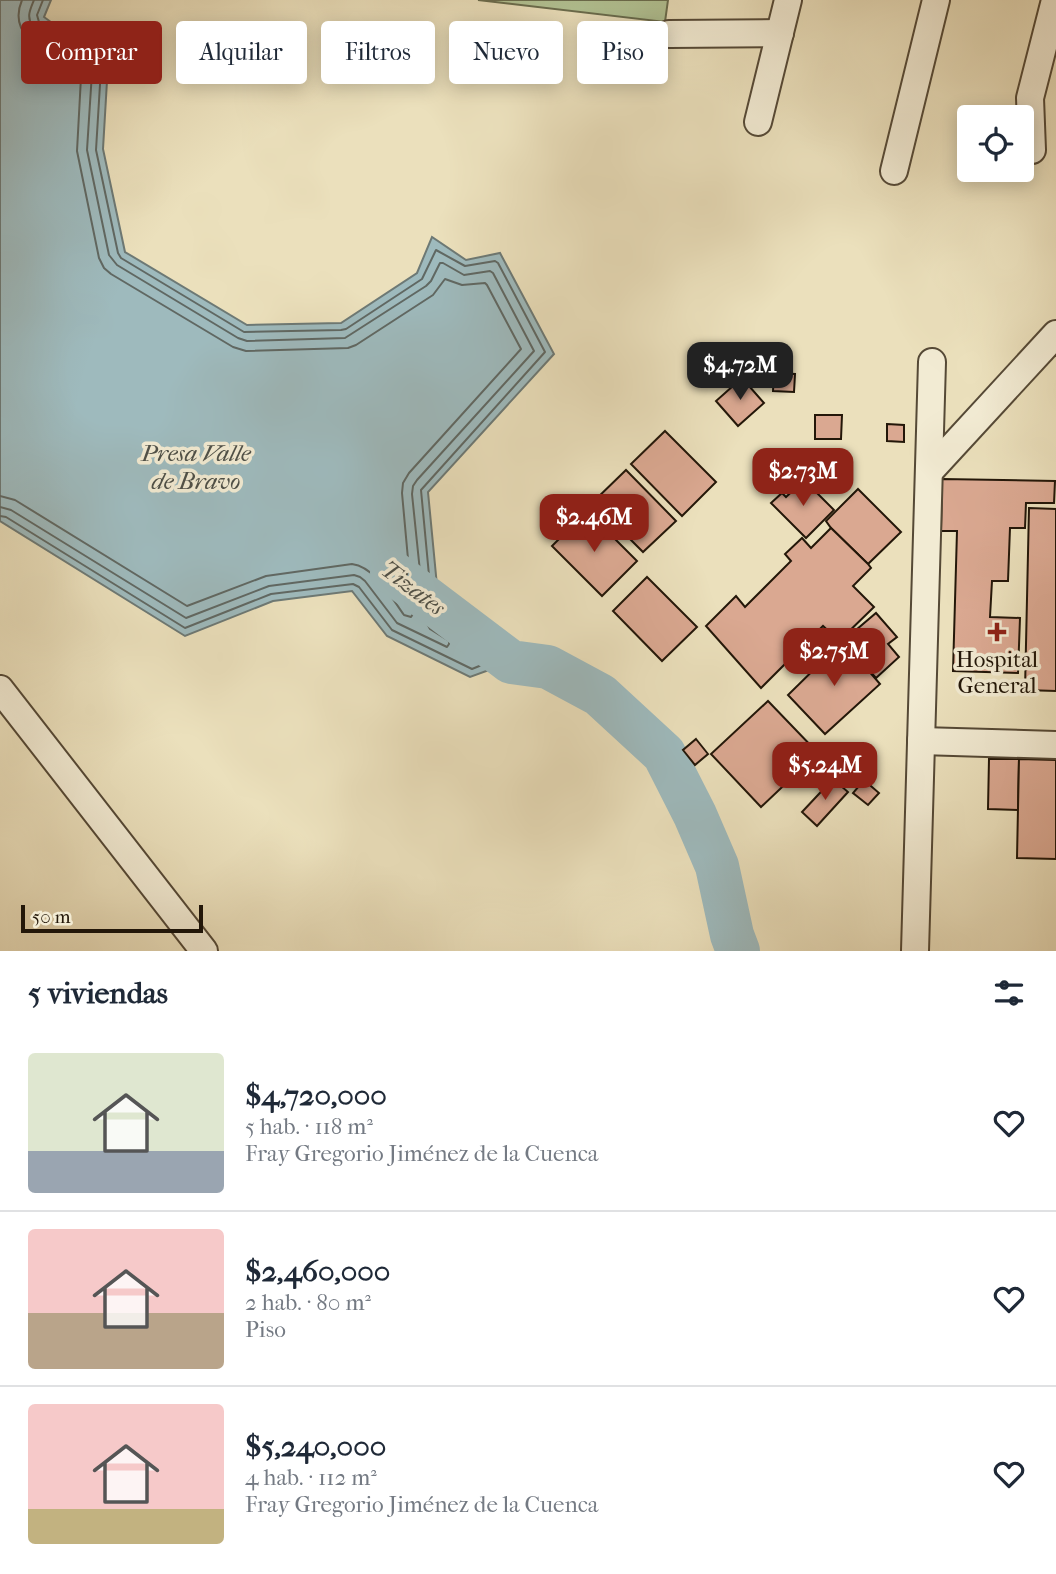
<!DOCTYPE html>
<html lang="es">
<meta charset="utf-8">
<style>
:root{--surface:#fff;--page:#f2f2f3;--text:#1f2937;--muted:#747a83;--line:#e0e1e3;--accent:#8f2418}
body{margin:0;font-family:"IM FELL French Canon",serif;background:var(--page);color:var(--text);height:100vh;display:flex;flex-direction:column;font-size:26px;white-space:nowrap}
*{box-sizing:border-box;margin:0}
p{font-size:23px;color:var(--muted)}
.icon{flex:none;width:38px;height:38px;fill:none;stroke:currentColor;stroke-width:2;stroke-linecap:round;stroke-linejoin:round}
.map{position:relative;height:951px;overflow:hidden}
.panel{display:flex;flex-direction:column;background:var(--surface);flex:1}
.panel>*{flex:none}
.hud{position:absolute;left:21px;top:21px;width:700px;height:63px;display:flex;gap:14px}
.controls{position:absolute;left:957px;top:105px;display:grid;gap:14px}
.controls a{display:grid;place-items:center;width:77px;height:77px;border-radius:7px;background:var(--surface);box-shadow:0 4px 18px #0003;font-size:35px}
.scale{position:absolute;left:21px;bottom:18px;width:182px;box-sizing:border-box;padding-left:7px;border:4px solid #231709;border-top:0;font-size:19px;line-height:24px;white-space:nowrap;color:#231709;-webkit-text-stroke:5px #f2ebd3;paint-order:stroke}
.price{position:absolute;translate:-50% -60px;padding:0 16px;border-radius:14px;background:var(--accent);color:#fff;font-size:23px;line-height:46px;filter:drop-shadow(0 2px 4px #0008)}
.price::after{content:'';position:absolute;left:50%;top:42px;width:21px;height:16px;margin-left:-10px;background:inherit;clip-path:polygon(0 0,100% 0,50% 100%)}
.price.selected{background:#222;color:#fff}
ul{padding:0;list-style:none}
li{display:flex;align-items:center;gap:21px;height:175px;padding:0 28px}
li+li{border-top:2px solid var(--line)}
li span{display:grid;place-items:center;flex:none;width:196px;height:140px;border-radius:7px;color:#555}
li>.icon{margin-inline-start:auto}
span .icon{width:84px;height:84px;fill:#fffc;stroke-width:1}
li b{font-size:30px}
h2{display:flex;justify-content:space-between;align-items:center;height:84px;padding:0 28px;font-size:30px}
.chip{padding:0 24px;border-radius:7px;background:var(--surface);box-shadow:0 4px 18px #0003;font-size:24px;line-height:63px}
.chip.selected{background:var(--accent);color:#fff}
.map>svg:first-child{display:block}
.green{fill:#b2c394;stroke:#6a6d4e;stroke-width:2}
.water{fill:#9ebabd;stroke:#6d7975;stroke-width:2}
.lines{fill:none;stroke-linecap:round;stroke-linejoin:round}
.shore{stroke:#606863;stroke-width:2}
.river{stroke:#9ebabd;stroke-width:44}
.building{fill:#daa891;stroke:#231709;stroke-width:2}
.minor-casing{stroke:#554936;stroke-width:30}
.minor{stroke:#f2ebd3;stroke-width:26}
.poi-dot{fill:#8f2418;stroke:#f2ebd3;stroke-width:2.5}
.labels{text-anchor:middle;stroke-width:7;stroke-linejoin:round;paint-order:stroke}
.poi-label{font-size:23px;fill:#231709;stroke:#f2ebd3}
.water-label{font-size:24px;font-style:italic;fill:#4e5048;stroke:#f2ebd3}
</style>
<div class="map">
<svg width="1056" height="951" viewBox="0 0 1056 951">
<rect width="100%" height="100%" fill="#ebe0bc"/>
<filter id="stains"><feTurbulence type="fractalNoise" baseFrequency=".00286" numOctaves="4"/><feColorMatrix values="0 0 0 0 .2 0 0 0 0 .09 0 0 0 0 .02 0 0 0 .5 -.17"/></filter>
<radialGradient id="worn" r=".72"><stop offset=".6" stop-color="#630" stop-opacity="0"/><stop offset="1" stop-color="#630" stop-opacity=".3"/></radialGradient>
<path class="green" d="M478 0H668L665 22Z"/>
<path class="water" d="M0 0H51L44 17 108 64 103 149 125 252 247 325 341 323 417 273 432 237 466 260 500 253 554 354 428 492 440 617 511 662 470 677 387 636 352 591 273 601 185 636 0 521Z"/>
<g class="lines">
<g class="shore">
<path d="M0 496 15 500 187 606 266 576 352 564C375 567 391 597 404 615L411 617 413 614 402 493 403 483 409 473 521 349 487 285 485 283 462 285 445 279 433 295 356 345 348 348 246 351 233 347 111 274 104 268 99 258 77 151 81 77 28 38C17 26 16 14 22 0"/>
<path d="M0 507 11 510 186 618 269 586 354 575 360 577 365 581 397 623 447 647 449 644V641L430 629 425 620 412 494 413 486 417 480 534 351 493 273 490 271 464 275 443 263H440L431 281 426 286 345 338 247 341 238 338 117 265 109 255 87 150 92 72 33 27C26 17 30 10 34 0"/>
<path d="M0 516 6 517 185 628 271 594 353 584 359 587 392 630 472 669 489 662 490 657 437 623 433 618 421 490 545 352 498 263 495 261 465 266 436 250 422 279 346 329 341 330 244 332 121 258 118 253 96 150 101 68 39 22 37 15 43 0"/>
</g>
<path class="river" d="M392 572 511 662 548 667 600 695 664 754 695 815 717 866 732 935 738 951"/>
</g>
<g class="building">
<path d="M774 373 795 374 794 392 773 391Z"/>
<path d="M742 378 764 403 738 426 716 401Z"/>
<path d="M815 415H842L841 439H815Z"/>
<path d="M887 424 904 425V442L887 441Z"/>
<path d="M665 431 716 482 682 516 631 464Z"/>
<path d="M626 470 676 521 643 552 593 502Z"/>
<path d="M942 479 1055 481 1054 503H1026L1025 528H1010L1008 581H992L990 617 1020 618 1018 673 953 671 957 531H941Z"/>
<path d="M804 480 834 510 806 538 771 503 782 493 786 497Z"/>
<path d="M858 489 901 532 868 564 831 528 826 521Z"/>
<path d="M1029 508 1056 509V691L1025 690Z"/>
<path d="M587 511 637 561 602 596 552 546Z"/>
<path d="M831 528 868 564 871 568 853 586 874 607 839 641 823 626 761 688 706 626 736 596 745 607 791 561 785 554 802 538 811 548Z"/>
<path d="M647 577 697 627 662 661 613 611Z"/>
<path d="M876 613 897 637 888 644 899 657 876 678 843 641Z"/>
<path d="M843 641 880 684 825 734 788 695Z"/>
<path d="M768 701 818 753 761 807 711 754Z"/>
<path d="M696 739 708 754 695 765 683 750Z"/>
<path d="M989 759H1019L1018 810 988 809Z"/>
<path d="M1019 759 1056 760V859L1017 858Z"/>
<path d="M833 779 848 792 817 826 802 812Z"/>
<path d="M864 780 879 793 868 805 853 793Z"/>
</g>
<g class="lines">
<defs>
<g id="minor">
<path d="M669 34 780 33"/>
<path d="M758 122 788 0"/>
<path d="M1032 150 1030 98 1055 0"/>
<path d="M894 171 936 0"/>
<path d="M929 472 1056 334"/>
<path d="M0 689 204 951"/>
<path d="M921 741 1056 745"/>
<path d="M915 951 932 362"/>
</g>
</defs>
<use href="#minor" class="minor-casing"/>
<use href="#minor" class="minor"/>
</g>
<path class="poi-dot" d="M993.5 621.5h7v7h7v7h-7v7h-7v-7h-7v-7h7z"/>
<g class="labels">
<g class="poi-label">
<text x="997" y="667">Hospital<tspan x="997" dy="26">General</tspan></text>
</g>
<g class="water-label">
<text x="196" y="461">Presa Valle<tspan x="196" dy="28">de Bravo</tspan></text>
<text transform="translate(413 588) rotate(37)" y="8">Tizates</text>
</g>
</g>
<rect width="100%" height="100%" filter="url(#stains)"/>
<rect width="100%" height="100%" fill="url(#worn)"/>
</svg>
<div class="controls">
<a><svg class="icon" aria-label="locate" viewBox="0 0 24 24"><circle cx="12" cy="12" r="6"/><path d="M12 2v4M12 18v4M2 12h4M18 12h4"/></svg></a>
</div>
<div class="scale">50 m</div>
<b class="price selected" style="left:740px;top:402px">$4.72M</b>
<b class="price" style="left:803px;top:508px">$2.73M</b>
<b class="price" style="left:594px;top:554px">$2.46M</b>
<b class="price" style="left:834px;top:688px">$2.75M</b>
<b class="price" style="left:825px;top:802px">$5.24M</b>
<div class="hud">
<a class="chip selected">Comprar</a>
<a class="chip">Alquilar</a>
<a class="chip">Filtros</a>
<a class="chip">Nuevo</a>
<a class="chip">Piso</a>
</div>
</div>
<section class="panel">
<h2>5 viviendas<svg class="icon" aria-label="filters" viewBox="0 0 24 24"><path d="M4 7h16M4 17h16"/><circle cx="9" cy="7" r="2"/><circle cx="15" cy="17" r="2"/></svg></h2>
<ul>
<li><span style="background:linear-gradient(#dfe7d0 70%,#9aa5b1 0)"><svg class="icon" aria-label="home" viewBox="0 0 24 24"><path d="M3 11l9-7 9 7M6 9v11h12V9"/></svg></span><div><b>$4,720,000</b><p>5 hab. · 118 m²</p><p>Fray Gregorio Jiménez de la Cuenca</p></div><svg class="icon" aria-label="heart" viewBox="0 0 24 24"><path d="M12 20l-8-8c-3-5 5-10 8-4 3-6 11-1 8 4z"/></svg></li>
<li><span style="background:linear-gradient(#f6c9c9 60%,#b9a48a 0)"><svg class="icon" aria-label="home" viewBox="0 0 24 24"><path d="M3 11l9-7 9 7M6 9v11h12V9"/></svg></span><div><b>$2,460,000</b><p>2 hab. · 80 m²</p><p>Piso</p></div><svg class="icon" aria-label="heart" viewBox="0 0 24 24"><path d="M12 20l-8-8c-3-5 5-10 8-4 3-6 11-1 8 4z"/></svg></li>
<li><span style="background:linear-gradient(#f6c9c9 75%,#c2b280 0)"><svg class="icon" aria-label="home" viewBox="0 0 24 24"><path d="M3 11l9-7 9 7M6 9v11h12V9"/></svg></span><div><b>$5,240,000</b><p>4 hab. · 112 m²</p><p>Fray Gregorio Jiménez de la Cuenca</p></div><svg class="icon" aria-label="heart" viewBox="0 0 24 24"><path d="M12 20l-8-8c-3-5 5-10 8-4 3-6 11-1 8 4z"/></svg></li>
</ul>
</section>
